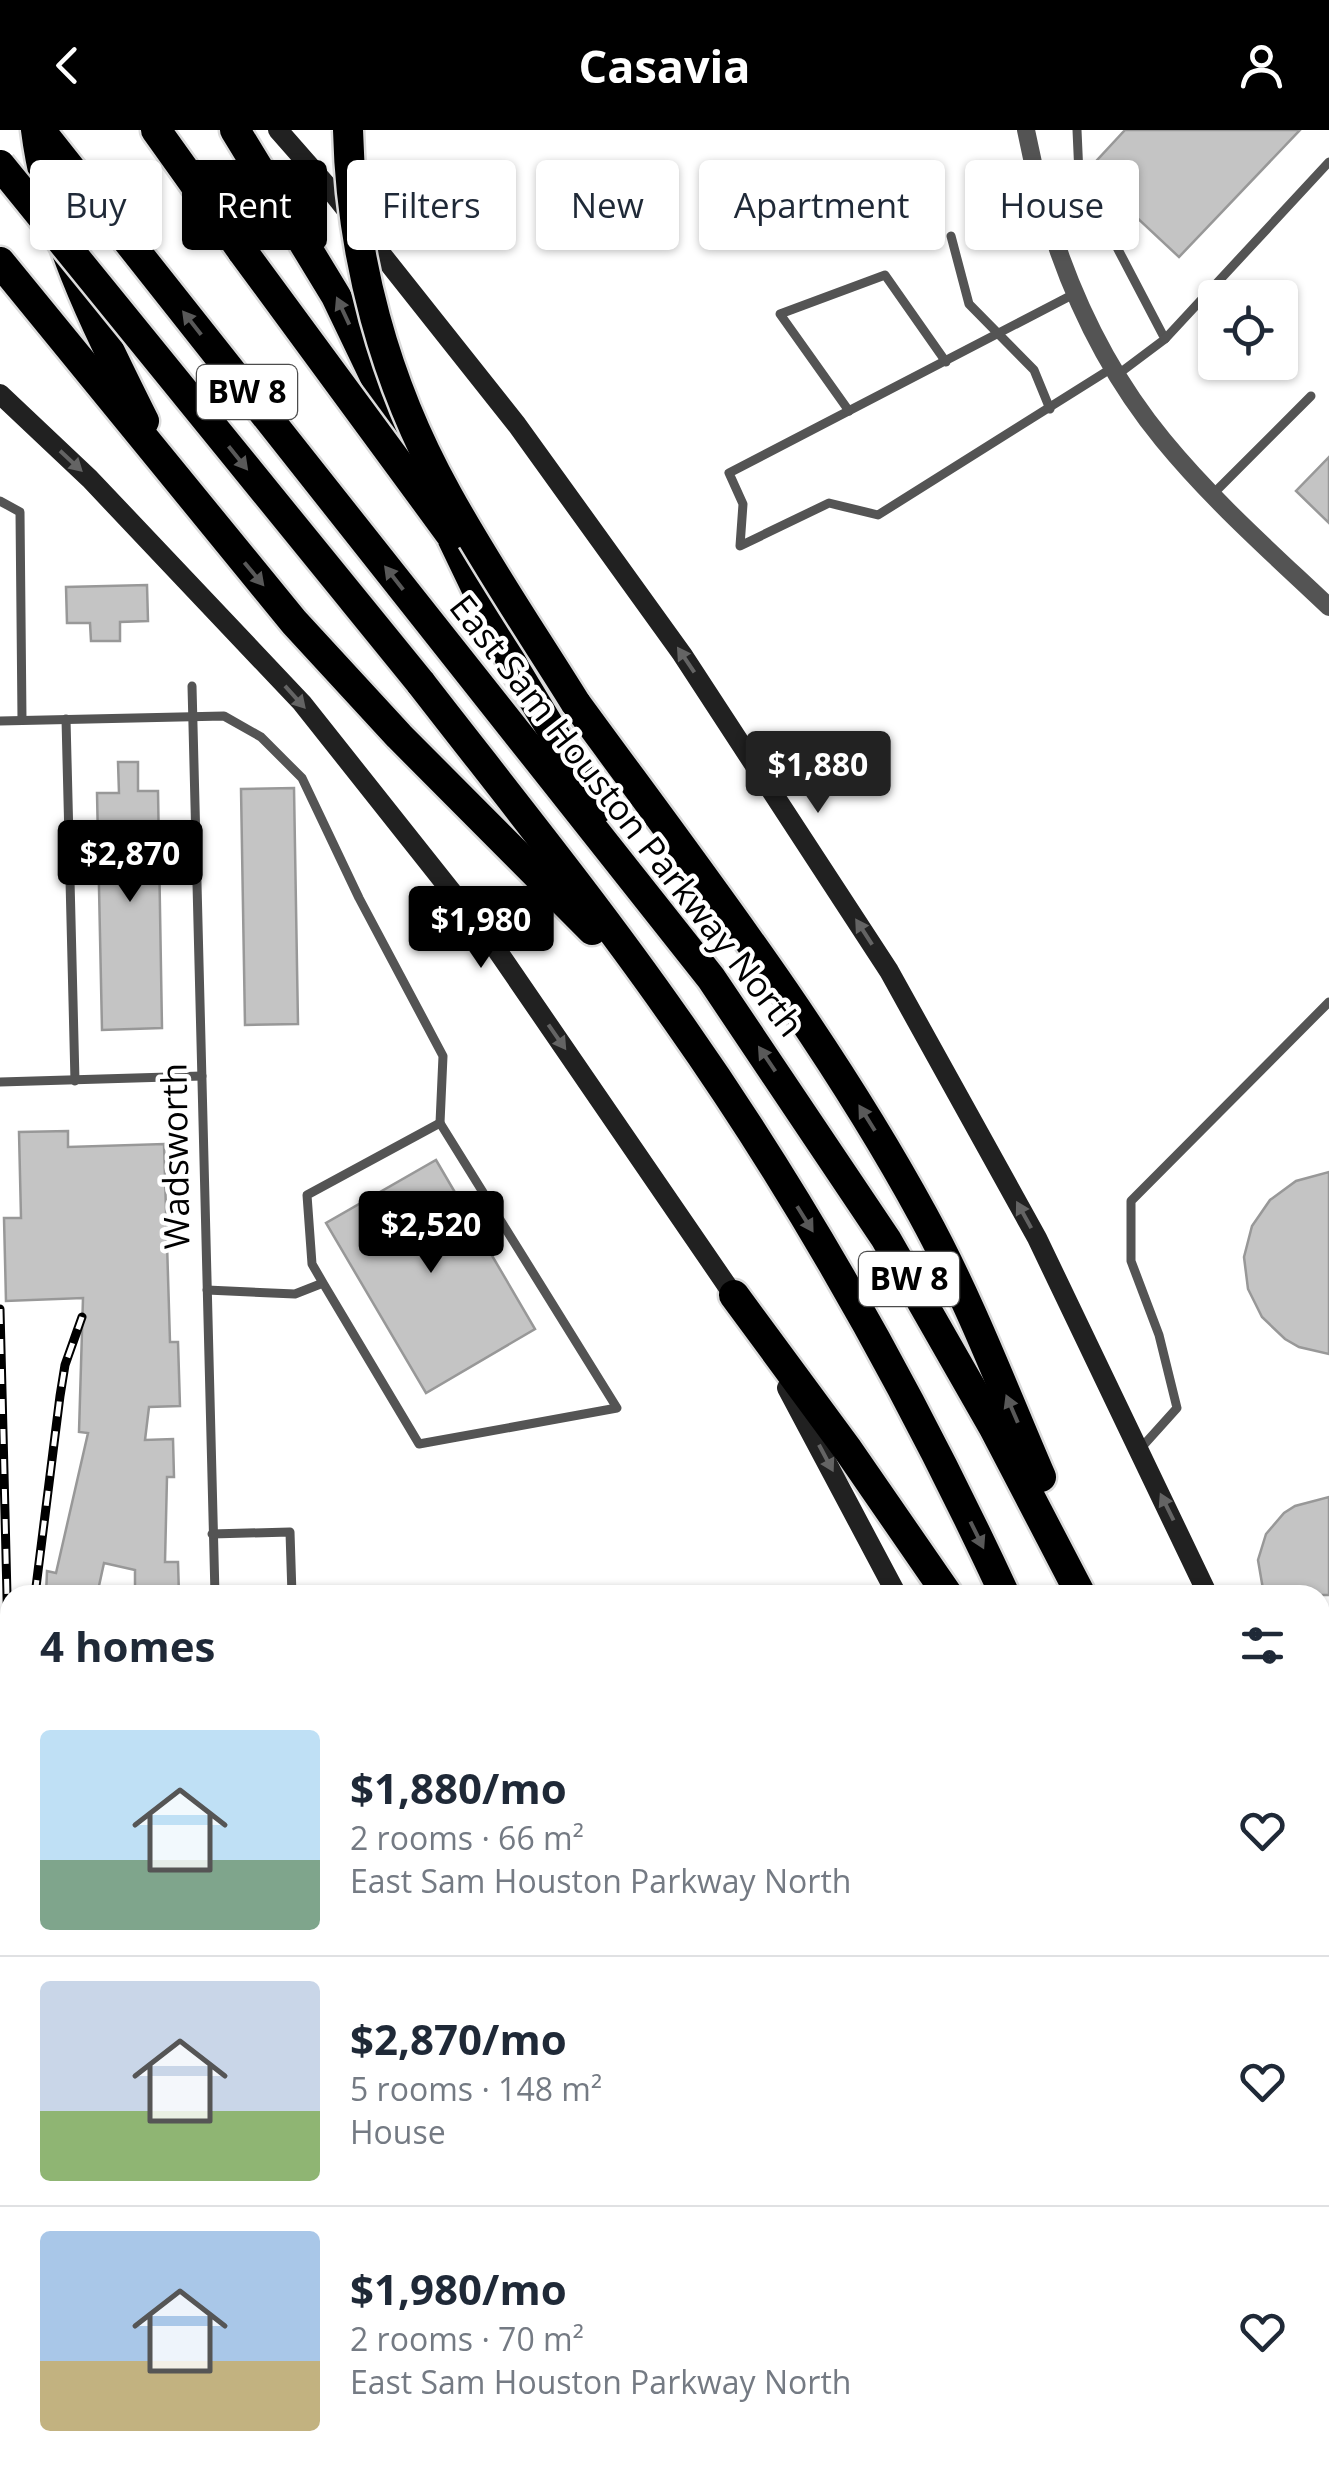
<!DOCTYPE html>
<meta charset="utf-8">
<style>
:root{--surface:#fff;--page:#f6f6f7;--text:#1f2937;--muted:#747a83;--line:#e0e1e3;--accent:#000}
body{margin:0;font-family:"Open Sans",sans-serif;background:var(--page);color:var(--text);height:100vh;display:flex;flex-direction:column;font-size:38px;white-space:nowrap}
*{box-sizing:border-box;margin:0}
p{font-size:32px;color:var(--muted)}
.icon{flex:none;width:55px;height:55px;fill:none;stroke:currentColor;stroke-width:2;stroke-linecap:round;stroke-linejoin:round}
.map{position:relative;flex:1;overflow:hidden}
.panel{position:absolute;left:0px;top:1455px;width:1330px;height:892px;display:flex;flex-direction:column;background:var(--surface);border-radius:30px 30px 0 0;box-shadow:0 2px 8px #0004}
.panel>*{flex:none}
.guide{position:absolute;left:30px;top:30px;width:1270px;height:90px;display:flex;gap:20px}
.tools{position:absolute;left:1198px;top:150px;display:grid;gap:20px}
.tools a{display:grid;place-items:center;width:100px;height:100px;border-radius:10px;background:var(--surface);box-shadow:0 2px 8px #0004;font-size:50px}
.price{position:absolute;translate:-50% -85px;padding:0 22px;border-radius:10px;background:var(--accent);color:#fff;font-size:32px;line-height:65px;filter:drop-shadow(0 2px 5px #0008)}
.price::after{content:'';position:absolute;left:50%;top:60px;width:30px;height:22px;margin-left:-15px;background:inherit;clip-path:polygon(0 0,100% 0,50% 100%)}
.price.current{background:#222;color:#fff}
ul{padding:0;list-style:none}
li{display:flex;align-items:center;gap:30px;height:250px;padding:0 40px}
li+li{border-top:2px solid var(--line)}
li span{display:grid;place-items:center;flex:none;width:280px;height:200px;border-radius:10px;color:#555}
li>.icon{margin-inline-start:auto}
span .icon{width:120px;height:120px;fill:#fffc;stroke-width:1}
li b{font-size:42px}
h2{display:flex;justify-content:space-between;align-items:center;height:120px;padding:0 40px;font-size:42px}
.chip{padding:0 35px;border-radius:10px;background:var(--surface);box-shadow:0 2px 8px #0004;font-size:35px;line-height:90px}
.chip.current{background:var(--accent);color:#fff}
header{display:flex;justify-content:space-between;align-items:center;height:130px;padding:0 40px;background:var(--accent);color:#fff;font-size:45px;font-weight:700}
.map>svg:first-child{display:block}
.building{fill:#c4c4c4;stroke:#989898;stroke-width:2.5}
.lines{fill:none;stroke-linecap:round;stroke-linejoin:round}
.motorway-casing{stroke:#dbdbdb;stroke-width:35}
.service{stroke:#545454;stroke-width:9}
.minor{stroke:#545454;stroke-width:18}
.secondary{stroke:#212121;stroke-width:20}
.motorway{stroke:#000;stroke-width:30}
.rail-casing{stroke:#000;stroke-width:9}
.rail{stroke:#fff;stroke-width:5;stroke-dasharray:15;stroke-linecap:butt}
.motorway-bridge-casing{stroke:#dbdbdb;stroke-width:35;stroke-linecap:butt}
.motorway-bridge{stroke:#000;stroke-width:30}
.oneway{fill:#595959}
.oneway2{fill:#646464}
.labels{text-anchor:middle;stroke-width:9;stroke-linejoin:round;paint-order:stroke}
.shield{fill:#fff;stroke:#4c4c4c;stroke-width:2.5}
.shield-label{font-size:32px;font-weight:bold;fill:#000}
.street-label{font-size:35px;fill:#000;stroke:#fff}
</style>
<header><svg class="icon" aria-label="back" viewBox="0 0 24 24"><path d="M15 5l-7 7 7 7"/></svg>Casavia<svg class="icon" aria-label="person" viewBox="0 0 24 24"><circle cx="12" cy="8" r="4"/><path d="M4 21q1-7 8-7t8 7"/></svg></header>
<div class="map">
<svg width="1329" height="2346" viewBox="0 0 1329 2346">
<rect width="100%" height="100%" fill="#fff"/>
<g class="building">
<path d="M1125 0H1300L1179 127 1087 41Z"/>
<path d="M930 48 935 67 894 77 890 58Z"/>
<path d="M1329 327V393L1296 361Z"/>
<path d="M147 455 148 491 120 492V511H91L90 493H67L66 457Z"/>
<path d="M118 632H138V661H158L162 898 102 900 97 663H119Z"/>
<path d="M294 658 298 894 245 895 241 659Z"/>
<path d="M68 1001V1017L164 1014 170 1212H178L180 1276 149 1277 145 1310 173 1309 174 1347H167L165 1432H178L179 1465H135V1440L104 1433 97 1465H46L47 1441 56 1443 88 1303 79 1302 83 1168 6 1171 4 1088H21L19 1002Z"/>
<path d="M436 1030 535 1199 426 1263 326 1093Z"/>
<path d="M1329 1042V1224L1299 1217 1285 1209 1262 1187 1248 1159 1244 1127 1252 1096 1270 1070 1296 1051Z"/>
<path d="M1329 1367V1465H1264L1258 1430 1266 1404 1284 1383 1295 1376Z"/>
</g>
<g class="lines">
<defs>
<g id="motorway">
<path d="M36 0C49 104 98 199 144 291"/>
<path d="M40 0 711 848 886 1109 994 1298 1081 1465"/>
<path d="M156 0 243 122"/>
<path d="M235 0 336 166 515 539 599 678"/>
<path d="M0 132 294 492 399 606 592 800"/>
<path d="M420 552C506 663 595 773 676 889 803 1069 912 1265 1005 1465"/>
<path d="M575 572C696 738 824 903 923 1085 969 1169 1003 1259 1041 1347"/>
<path d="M734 1165 848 1320 948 1465"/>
<path d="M1320 2035 1329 2060"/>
<path d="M1320 2272 1329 2303"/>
</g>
</defs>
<use href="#motorway" class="motorway-casing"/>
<g class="service">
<path d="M1077 0 1079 45 1165 209 1117 245"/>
<path d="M951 106 969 174 1034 240 1050 279"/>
<path d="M1074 164 729 343 743 374 740 416 829 373 878 385 1112 238"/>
<path d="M1165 209 1329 32"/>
<path d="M849 281 780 184 885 145 946 232"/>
<path d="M1212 365 1311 266"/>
<path d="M0 371 20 382 22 590"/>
<path d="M192 556 215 1465"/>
<path d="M66 589 75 951"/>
<path d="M0 591 224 586 261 607 302 648 359 768 443 926 440 993"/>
<path d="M0 952 202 946"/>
<path d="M207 1160 295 1164 323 1153 419 1314 617 1278 440 993 307 1065 312 1134 323 1153"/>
<path d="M1141 1318 1177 1278 1159 1205 1131 1131V1071L1329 872"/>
<path d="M212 1404 290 1402 292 1465"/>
<path d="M209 2346 219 2338"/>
<path d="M907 2346V2338"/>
</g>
<g class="minor">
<path d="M1026 0C1048 113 1089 220 1163 310 1213 371 1272 423 1329 477"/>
<path d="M655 2338V2346"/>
</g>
<g class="secondary">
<path d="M278 0 329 58 517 295 682 524 889 841 1037 1108 1208 1465"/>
<path d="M0 264 90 349 302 573 490 810 741 1176"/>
<path d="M787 1258 897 1465"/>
<path d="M1320 1736 1329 1758"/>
<path d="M1238 2338 1241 2346"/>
</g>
<use href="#motorway" class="motorway"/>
<defs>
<g id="rail">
<path d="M0 1179 10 1589"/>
<path d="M35 1465 60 1266 65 1235 82 1187"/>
<path d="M0 1833 10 1882"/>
<path d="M27 2338V2346"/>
</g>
</defs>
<use href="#rail" class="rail-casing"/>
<use href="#rail" class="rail"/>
<defs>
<g id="motorway-bridge">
<path d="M348 0C351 127 385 253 447 364 486 435 532 503 575 572"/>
<path d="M0 35 420 552"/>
<path d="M243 122 451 405"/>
</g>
</defs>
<use href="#motorway-bridge" class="motorway-bridge-casing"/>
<use href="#motorway-bridge" class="motorway-bridge"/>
</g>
<defs><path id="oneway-solid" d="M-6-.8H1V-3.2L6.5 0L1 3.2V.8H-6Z" transform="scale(2.5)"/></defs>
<g class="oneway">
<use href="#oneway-solid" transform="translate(343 181) rotate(-115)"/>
<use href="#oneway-solid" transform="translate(192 193) rotate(-128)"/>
<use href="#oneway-solid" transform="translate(238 328) rotate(51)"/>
<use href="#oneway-solid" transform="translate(254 444) rotate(50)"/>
<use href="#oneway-solid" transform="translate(394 448) rotate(-128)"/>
<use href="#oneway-solid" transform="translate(767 929) rotate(-124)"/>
<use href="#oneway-solid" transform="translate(867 988) rotate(-122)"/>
<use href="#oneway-solid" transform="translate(805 1089) rotate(58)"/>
<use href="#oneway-solid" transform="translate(1012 1279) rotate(-113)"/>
<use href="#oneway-solid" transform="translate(977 1405) rotate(64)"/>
</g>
<g class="oneway2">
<use href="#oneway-solid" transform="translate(71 331) rotate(43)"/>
<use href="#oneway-solid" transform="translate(686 530) rotate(-124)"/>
<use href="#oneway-solid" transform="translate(295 567) rotate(48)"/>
<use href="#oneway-solid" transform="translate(864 802) rotate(-123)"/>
<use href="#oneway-solid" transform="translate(557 907) rotate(55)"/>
<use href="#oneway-solid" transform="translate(1024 1085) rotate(-119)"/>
<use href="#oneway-solid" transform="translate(826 1328) rotate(62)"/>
<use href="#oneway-solid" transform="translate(1167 1377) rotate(-116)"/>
</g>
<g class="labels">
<g class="shield">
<rect x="197" y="235" width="100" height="54" rx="8"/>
<rect x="859" y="1122" width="100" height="54" rx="8"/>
</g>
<g class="shield-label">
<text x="247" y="273">BW 8</text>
<text x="909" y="1160">BW 8</text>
</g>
<g class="street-label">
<text transform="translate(626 686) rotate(52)" y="12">East Sam Houston Parkway North</text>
<text transform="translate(176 1026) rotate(-91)" y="12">Wadsworth</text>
</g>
</g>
</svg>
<div class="tools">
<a><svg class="icon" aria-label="locate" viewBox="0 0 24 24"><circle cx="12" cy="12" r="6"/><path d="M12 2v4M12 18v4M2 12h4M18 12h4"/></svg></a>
</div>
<b class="price current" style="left:818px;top:686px">$1,880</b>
<b class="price" style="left:130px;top:775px">$2,870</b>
<b class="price" style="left:481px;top:841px">$1,980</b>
<b class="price" style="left:431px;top:1146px">$2,520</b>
<div class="guide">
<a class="chip">Buy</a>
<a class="chip current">Rent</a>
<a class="chip">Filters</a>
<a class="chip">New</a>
<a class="chip">Apartment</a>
<a class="chip">House</a>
</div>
<section class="panel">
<h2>4 homes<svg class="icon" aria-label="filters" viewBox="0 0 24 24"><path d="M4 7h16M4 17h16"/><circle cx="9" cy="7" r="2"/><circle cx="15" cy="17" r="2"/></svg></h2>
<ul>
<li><span style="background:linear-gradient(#bfe0f5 65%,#7fa58c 0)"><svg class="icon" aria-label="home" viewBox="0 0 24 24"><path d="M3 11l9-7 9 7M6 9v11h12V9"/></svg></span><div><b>$1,880/mo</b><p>2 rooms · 66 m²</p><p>East Sam Houston Parkway North</p></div><svg class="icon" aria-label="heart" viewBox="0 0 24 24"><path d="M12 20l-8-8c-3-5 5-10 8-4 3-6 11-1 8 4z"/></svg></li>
<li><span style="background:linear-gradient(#c9d6e8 65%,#8fb573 0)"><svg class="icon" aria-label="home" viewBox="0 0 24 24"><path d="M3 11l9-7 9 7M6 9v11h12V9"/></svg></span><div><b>$2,870/mo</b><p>5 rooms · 148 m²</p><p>House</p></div><svg class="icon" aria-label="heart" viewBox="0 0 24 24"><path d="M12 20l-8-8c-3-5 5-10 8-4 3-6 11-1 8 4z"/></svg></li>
<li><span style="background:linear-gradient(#a9c7e8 65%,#c2b280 0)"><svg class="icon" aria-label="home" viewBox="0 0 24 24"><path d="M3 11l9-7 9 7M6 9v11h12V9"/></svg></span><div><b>$1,980/mo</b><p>2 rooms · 70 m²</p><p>East Sam Houston Parkway North</p></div><svg class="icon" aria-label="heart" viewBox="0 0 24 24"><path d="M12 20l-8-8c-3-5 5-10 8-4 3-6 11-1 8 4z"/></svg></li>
</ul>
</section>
</div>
